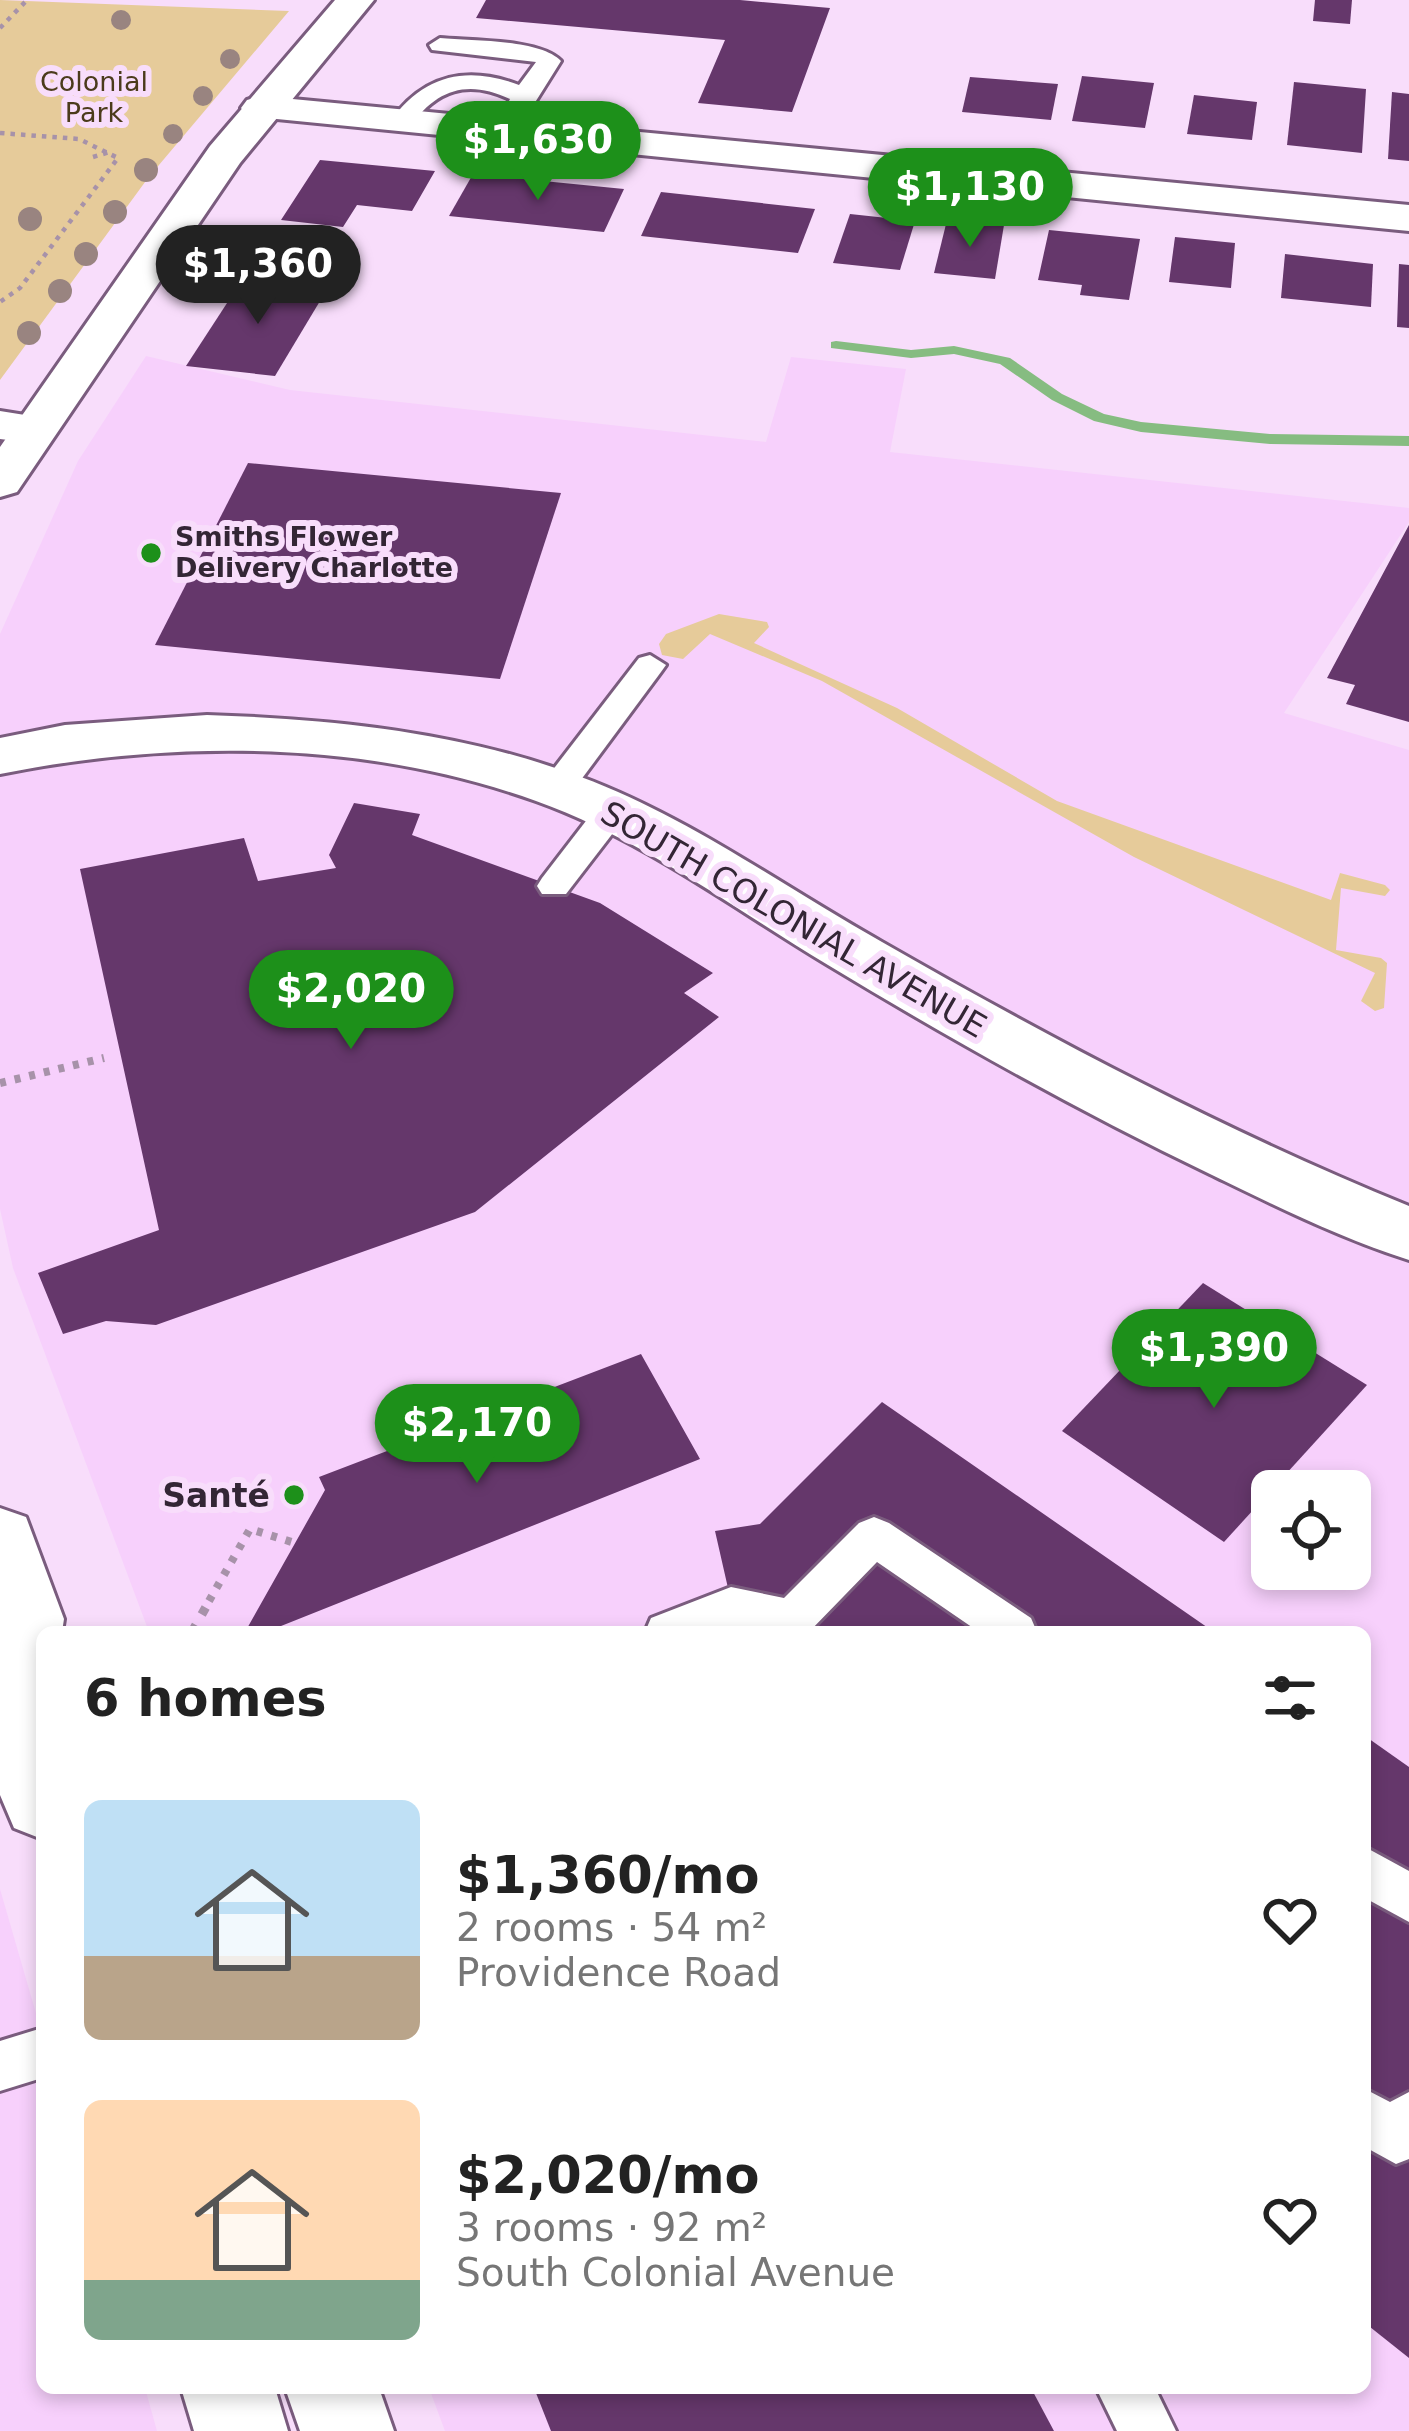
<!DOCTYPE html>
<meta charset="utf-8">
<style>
:root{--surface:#fff;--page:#f6f6f6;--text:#222;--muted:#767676;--accent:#1d901a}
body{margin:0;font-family:"DejaVu Sans",sans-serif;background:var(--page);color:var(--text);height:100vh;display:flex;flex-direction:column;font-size:45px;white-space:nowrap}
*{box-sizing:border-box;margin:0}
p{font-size:39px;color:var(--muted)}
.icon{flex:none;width:66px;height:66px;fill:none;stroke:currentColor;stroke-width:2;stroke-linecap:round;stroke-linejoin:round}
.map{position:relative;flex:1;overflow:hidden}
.panel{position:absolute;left:36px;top:1626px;width:1335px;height:768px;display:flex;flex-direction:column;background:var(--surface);border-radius:18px;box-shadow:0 6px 18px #0003}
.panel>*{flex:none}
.tools{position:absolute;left:1251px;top:1470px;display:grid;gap:24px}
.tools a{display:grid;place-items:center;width:120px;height:120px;border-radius:18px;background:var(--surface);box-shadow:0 6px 18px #0003;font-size:60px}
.price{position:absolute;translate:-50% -102px;padding:0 27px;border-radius:42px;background:var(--accent);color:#fff;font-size:39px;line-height:78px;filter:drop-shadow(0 3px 6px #0008)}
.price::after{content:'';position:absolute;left:50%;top:72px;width:36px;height:27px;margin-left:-18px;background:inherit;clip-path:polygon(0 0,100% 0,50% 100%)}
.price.current{background:#222;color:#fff}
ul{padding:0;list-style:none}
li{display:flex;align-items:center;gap:36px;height:300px;padding:0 48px}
li span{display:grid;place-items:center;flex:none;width:336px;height:240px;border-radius:18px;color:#555}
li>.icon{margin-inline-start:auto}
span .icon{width:144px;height:144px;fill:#fffc;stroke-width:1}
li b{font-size:51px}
h2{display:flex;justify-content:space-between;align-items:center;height:144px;padding:0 48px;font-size:51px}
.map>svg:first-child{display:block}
.built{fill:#f7d0fc;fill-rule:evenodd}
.green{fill:#e6cb9a}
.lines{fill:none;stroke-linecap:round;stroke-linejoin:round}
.stream{fill:#86bc81;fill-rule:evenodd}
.building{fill:#65376b}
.lane-casing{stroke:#7a5c7e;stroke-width:6}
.street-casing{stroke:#7a5c7e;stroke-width:6}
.primary-casing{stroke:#7a5c7e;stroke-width:6}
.path-far2{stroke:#a792a9;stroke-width:4.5;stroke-dasharray:4.5 6;stroke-linecap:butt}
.path-far1{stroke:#a792a9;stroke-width:8;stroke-dasharray:6 9;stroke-linecap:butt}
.path{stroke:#a792a9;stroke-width:9;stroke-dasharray:8 12;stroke-linecap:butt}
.lane{fill:#fff;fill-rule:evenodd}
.street{fill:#fff;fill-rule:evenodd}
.primary{fill:#fff;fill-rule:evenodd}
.tree{fill:#998480}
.poi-dot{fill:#1d901a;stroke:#f8ddfb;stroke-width:4.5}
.labels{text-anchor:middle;stroke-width:12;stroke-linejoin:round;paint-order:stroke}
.far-park-label{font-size:27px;fill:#4b3b1b;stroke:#f8ddfb}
.far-poi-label{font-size:27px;font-weight:bold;fill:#332635;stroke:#f8ddfb;text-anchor:start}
.street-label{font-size:33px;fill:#332635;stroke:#f8ddfb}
.poi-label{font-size:33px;font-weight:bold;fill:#332635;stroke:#f8ddfb;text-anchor:end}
</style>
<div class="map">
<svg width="1409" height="2431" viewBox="0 0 1409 2431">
<rect width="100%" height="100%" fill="#f8ddfb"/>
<g class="built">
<path d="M146 356 290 390 766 442 791 357 906 369 890 452 1409 508V522L1284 713 1409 750V2431H445L429 2388H1365V1632H149L13 1268 0 1209V634L78 461ZM1272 1491H1350V1569H1272Z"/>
<path d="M0 1889 42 2034V2388H145L157 2431H0Z"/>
</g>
<g class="green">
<path d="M0 0 289 11 148 178 0 380Z"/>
<path d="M719 614 767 622 769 627 754 643 897 708 1057 801 1331 900 1340 873 1385 885 1390 890 1385 896 1341 888 1336 950 1381 958 1387 963 1384 1008 1375 1011 1361 1001 1375 973 1134 857 822 681 710 634 683 659 662 655 659 644 666 634Z"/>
</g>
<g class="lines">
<path class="stream" d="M836 341 911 350 954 346 1010 358 1062 394 1104 414 1141 422 1270 434 1409 436V446L1270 444 1141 432 1094 421 1052 400 1000 364 954 354 911 358 831 348V342Z"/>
</g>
<g class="building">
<path d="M486 0H740L830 8 792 112 698 103 725 40 476 18Z"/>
<path d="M1315 0H1352L1350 24 1313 21Z"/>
<path d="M1082 76 1154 83 1145 128 1072 121Z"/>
<path d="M970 77 1058 84 1051 120 962 112Z"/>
<path d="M1294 82 1366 89 1362 153 1287 145Z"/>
<path d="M1392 92 1409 94V161L1388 159Z"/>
<path d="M1194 95 1257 102 1252 140 1187 134Z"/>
<path d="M320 160 435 171 412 211 357 205 343 227 281 220Z"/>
<path d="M473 174 624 189 604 232 449 216Z"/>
<path d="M661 192 815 209 798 253 641 236Z"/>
<path d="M850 214 915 221 900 270 833 263Z"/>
<path d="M947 220 1004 225 995 279 934 273Z"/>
<path d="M1049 230 1140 239 1129 300 1080 295 1082 285 1038 280Z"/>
<path d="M1175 237 1235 243 1231 288 1169 282Z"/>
<path d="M1285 254 1373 264 1371 307 1281 298Z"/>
<path d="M1399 264 1409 265V328L1397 327Z"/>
<path d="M244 277 329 286 275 376 186 366Z"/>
<path d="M248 463 561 493 500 679 155 645Z"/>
<path d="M1409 525V722L1346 704 1355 685 1327 678Z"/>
<path d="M354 803 420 814 412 835 600 903 713 973 684 993 719 1017 475 1212 156 1325 106 1321 63 1334 38 1273 159 1230 80 869 244 838 258 881 336 868 329 855Z"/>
<path d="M1203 1283 1367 1385 1224 1542 1062 1431Z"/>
<path d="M641 1354 700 1459 266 1632H245L325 1490 319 1477Z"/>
<path d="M882 1402 1214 1632H738L715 1531 760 1524Z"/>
<path d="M1365 1736 1409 1767V2358L1365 2323Z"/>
<path d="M534 2388H1031L1054 2431H551Z"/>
</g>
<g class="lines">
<defs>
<g id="lane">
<path d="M440 38C471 41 540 39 561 61L514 136H498L494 131 510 99C468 79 436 89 410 127H394L390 122C423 75 466 65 519 85L536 62 432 50 429 45Z"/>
<path d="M650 655 666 665 661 672 569 796H545L540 788 545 780 639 658Z"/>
<path d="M611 801 623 804 628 812 623 820 566 894H542L537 886 542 878 599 804Z"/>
<path d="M874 1517 889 1523 1031 1618 1037 1632H979L877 1562 809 1632 732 1627 719 1632H645L651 1618 731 1587 784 1598 859 1523Z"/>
<path d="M1365 1847 1409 1871V1922L1365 1898Z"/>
<path d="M42 2028V2078L0 2091V2041Z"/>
<path d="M1365 2089 1390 2102 1409 2092V2159L1396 2164 1365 2147Z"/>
<path d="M1096 2388H1155L1176 2431H1117Z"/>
</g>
<g id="street">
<path d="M261 96 1409 205V231L247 116 241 108 247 100Z"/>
<path d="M0 411 50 419 57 429 50 439 33 443 0 439Z"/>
<path d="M207 715C333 719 461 732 581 777 689 817 782 886 882 942 1053 1040 1227 1132 1409 1206V1260C1340 1238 1274 1205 1210 1174 1079 1111 952 1040 828 965 733 908 642 839 536 801 367 740 175 739 0 774V738L65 725Z"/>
</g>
<g id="primary">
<path d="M335 0H374L240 163 17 492 0 497V447L210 146Z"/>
<path d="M0 1508 26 1517 64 1619 62 1632H42V1839L14 1828 0 1795Z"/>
<path d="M181 2388H275L288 2431H194Z"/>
<path d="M285 2388H379L394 2431H300Z"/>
</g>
</defs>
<use href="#lane" class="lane-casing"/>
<use href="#street" class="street-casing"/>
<use href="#primary" class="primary-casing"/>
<g class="path-far2">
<path d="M0 28 27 0"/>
<path d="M0 133 79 139 118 158 20 288 0 302"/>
<path d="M93 157 113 151"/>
</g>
<g class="path-far1">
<path d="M0 1083 104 1058"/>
<path d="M209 1601 250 1529 295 1543"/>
</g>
<path class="path" d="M192 1632 211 1598"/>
<use href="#lane" class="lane"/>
<use href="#street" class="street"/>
<use href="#primary" class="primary"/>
</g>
<g class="tree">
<circle cx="121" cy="20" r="10"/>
<circle cx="230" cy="59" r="10"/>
<circle cx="203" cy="96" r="10"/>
<circle cx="173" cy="134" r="10"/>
<circle cx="146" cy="170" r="12"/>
<circle cx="115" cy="212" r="12"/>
<circle cx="30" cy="219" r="12"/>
<circle cx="86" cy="254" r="12"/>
<circle cx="60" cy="291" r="12"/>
<circle cx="29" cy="333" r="12"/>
</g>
<g class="poi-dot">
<circle cx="151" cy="553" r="12"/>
<circle cx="294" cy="1495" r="12"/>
</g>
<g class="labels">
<g class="far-park-label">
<text x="94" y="91">Colonial<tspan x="94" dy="31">Park</tspan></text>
</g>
<g class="far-poi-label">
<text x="175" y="546">Smiths Flower<tspan x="175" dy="31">Delivery Charlotte</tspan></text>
</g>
<g class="street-label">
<text transform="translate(794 919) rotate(30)" y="12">SOUTH COLONIAL AVENUE</text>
</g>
<g class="poi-label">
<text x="270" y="1507">Santé</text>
</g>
</g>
</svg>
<div class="tools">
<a><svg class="icon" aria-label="locate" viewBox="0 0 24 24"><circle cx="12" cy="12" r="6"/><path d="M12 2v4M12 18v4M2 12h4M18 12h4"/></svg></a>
</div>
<b class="price" style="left:538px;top:203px">$1,630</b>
<b class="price" style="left:970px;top:250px">$1,130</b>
<b class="price current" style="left:258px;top:327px">$1,360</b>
<b class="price" style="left:351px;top:1052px">$2,020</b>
<b class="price" style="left:1214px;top:1411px">$1,390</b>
<b class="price" style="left:477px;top:1486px">$2,170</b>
<section class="panel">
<h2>6 homes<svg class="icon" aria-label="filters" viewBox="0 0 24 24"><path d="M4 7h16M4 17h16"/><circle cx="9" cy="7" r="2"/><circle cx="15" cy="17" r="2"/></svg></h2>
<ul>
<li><span style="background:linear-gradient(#bfe0f5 65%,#b9a48a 0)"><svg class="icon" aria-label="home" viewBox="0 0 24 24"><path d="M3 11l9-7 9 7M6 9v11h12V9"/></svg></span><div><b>$1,360/mo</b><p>2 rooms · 54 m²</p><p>Providence Road</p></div><svg class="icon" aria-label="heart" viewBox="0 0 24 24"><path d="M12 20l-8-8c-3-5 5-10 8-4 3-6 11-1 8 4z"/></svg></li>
<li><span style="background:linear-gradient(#ffd9b3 75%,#7fa58c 0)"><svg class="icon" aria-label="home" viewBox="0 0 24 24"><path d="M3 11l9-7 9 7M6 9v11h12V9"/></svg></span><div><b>$2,020/mo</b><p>3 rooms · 92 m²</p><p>South Colonial Avenue</p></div><svg class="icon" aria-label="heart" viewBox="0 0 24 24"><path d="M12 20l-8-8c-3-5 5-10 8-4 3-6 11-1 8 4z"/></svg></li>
</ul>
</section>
</div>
